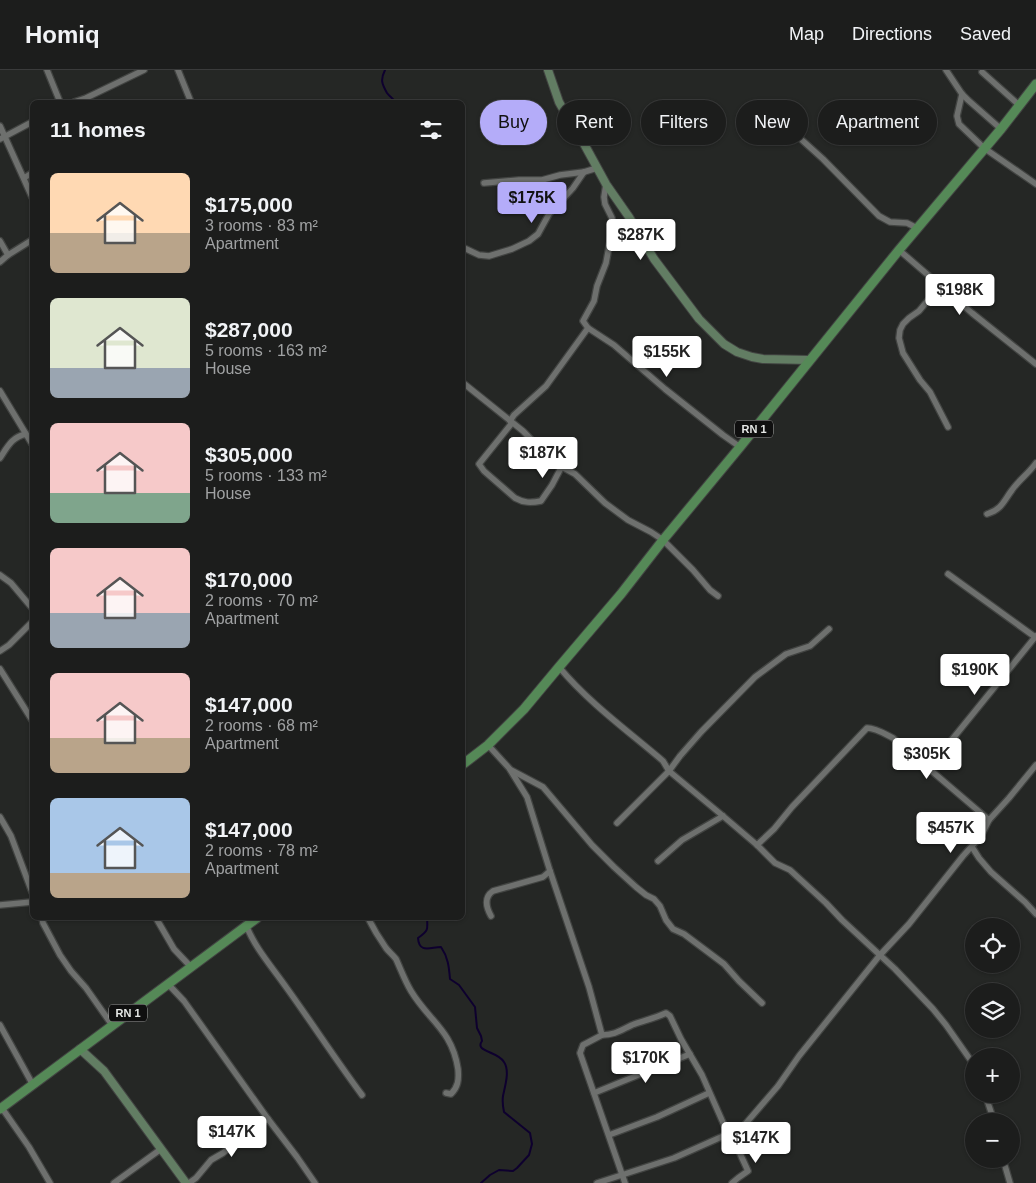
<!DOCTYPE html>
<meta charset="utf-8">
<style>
:root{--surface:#1c1d1c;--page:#292a29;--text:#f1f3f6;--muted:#a0a2a3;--line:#3a3b3b;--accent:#b4acf9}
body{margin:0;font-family:Helvetica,sans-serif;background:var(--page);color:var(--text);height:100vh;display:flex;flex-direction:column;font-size:19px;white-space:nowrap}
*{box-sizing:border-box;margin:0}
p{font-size:16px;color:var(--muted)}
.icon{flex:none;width:28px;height:28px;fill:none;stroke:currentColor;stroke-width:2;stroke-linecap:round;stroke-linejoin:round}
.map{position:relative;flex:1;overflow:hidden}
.details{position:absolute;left:30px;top:30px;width:435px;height:820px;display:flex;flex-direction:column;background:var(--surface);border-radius:8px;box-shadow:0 1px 4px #0004,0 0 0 1px var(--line)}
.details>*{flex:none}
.hud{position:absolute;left:480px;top:30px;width:475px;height:45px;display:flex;gap:10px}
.tools{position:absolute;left:965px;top:848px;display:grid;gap:10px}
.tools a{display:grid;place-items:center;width:55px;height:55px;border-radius:50%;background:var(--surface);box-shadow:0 1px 4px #0004,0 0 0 1px var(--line);font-size:25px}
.price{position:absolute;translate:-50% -42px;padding:0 11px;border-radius:5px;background:#fff;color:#222;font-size:16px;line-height:32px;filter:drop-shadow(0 1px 2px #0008)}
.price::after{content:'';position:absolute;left:50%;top:30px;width:15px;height:11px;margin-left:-8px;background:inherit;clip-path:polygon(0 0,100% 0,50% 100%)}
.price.on{background:var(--accent);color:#111}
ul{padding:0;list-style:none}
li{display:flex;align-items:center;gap:15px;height:125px;padding:0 20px}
li span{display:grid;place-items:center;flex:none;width:140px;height:100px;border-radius:8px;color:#555}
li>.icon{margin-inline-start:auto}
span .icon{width:60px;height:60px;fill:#fffc;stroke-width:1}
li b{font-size:21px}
h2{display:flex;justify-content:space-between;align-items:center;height:60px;padding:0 20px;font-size:21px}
.pill{padding:0 18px;border-radius:22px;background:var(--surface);box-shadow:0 1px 4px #0004,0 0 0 1px var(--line);font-size:18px;line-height:45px}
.pill.on{background:var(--accent);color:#111}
header{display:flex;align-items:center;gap:30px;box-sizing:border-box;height:70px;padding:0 25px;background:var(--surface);border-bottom:1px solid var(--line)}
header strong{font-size:24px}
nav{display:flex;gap:28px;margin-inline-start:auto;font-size:18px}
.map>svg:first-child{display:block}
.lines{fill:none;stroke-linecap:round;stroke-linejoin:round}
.stream{stroke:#0e002e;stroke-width:2}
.street-casing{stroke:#424442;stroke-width:8}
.secondary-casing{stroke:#424442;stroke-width:10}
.primary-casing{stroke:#424442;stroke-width:11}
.street{stroke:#6e706e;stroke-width:5.5}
.secondary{stroke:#627d63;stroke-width:8}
.primary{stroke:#558957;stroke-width:9}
.labels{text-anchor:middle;stroke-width:4.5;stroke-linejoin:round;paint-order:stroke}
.shield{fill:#0f0f0f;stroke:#a6a7a6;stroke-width:1}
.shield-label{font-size:11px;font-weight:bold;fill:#e6e8e6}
</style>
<header>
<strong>Homiq</strong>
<nav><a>Map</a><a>Directions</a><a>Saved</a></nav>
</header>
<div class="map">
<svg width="1036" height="1113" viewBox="0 0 1036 1113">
<rect width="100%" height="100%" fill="#252725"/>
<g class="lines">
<g class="stream">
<path d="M385 0C380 10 382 14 387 23 390 27 393 28 395 32"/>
<path d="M427 848C428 860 428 861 418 868 419 884 431 877 441 877 448 887 449 897 450 909L459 915 475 937 477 958 481 966 482 971C474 982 498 981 504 992 510 1001 505 1016 503 1026 502 1032 503 1037 504 1042L530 1063 532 1074 529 1085 517 1098 513 1101 499 1100 490 1105 481 1113"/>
</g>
<defs>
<g id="street">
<path d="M47 0 60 32"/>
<path d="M178 0 191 32"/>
<path d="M946 0 962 24 968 30 1001 59"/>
<path d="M982 2 1019 35"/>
<path d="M962 24 957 46 959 54 984 78 1036 114"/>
<path d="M74 32 86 28 144 0"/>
<path d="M759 36 793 62 823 89 879 146 890 152 907 153 917 158"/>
<path d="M0 56 32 127"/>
<path d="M0 69 32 52"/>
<path d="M24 108 32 103"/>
<path d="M484 113 519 110H542L560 105 584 102 597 98"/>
<path d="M606 114 604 127 605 134 612 148 611 166 606 193 597 216 594 231 583 251 588 258 614 275 665 319 723 365 740 377"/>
<path d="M0 171 8 185"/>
<path d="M462 177 479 185 489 186 512 179 529 171 538 164 549 144 573 118 584 102"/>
<path d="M899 180 972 243 1036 294"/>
<path d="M0 192 8 185 32 170"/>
<path d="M938 214 929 229 919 241 909 248 903 254 900 260 899 268 903 283 920 310 930 322 948 357"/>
<path d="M462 312 523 361 553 392 575 404 605 433 628 450 651 462 663 470 693 500 710 520 718 526"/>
<path d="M0 321 32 374"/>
<path d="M510 351 514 345 546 316 588 258"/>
<path d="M512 353 479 394 484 401 515 428C524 433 531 433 541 431L552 415 562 396"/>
<path d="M0 388C8 376 12 367 26 364"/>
<path d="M987 444C1002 439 1003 432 1012 420 1019 410 1029 403 1036 393"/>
<path d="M948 504 1035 567"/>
<path d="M0 505 11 513 32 538"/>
<path d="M0 581 9 575 32 552"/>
<path d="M559 597C589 633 628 661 663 691L669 701 723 746 757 775 775 793 790 800 826 833 842 850 895 899 933 939 946 955 974 995"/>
<path d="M0 599 32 650"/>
<path d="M488 675 509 698 527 727 550 801 589 917 602 965 583 975 580 983 625 1113"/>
<path d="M929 698 1036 566"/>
<path d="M511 700 543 717 592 775 614 797 636 817 646 825 654 829 660 836 666 850 673 859 684 864 724 894 739 911 762 933"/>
<path d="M0 747 11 766 32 822"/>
<path d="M617 753 669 701 680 686 701 662 755 607 786 584 810 576 829 559"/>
<path d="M757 775 774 759 792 737 867 658C876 658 885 664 893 668L989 750"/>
<path d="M972 777 979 788 991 802 1025 832 1036 844"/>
<path d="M658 791 682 770 723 746"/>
<path d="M0 835 32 832"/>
<path d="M491 846C486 837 484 827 493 821L543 807 550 801"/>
<path d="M42 848 43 853 60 885 71 901 86 918 112 955"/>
<path d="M156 848 174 879 191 897"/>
<path d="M368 848C373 858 379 868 386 878 389 882 393 885 396 889 401 900 405 911 411 921 429 951 452 960 458 999 459 1010 458 1017 451 1024L446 1023"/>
<path d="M246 855C255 878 272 897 286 917 312 953 336 990 362 1025"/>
<path d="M168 914 184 931 268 1049 297 1087 315 1113"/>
<path d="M0 955 33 1015"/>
<path d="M602 965C615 965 621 960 632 955 643 951 655 948 666 943L670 946 681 969 702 1005 728 1064"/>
<path d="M594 1023 690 984"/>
<path d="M985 1024 994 1051"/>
<path d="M2 1038 29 1077 50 1113"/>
<path d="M609 1065 657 1047 709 1023"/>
<path d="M732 1066 748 1101 738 1108 732 1113"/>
<path d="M1003 1089 1010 1113"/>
<path d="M114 1113 161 1079"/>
<path d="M189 1113 196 1108 211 1090 223 1083 258 1055 268 1049"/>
<path d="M597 1113 674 1088 728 1064 732 1066 741 1059 778 1016 799 986 880 885 909 854 963 786 981 766 989 750 1009 728 1036 695"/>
</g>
<g id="secondary">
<path d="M548 0 559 32 568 48 577 61 606 114 629 147 654 189 699 249 724 274 737 282 752 287 763 289 809 290"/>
<path d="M80 979 104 1001 186 1113"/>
</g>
<g id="primary">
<path d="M462 695 488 675 524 639 559 597 621 524 663 470 740 377 899 180 1001 59 1036 14"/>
<path d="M0 1039 257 848"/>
</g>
</defs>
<use href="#street" class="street-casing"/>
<use href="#secondary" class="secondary-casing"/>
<use href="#primary" class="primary-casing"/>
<use href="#street" class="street"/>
<use href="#secondary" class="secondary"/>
<use href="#primary" class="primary"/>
</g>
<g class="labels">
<g class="shield">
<rect x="735" y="350.5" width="38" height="17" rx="4"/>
<rect x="109" y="934.5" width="38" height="17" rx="4"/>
</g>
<g class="shield-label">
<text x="754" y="363">RN 1</text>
<text x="128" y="947">RN 1</text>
</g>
</g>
</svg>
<div class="tools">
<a><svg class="icon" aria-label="locate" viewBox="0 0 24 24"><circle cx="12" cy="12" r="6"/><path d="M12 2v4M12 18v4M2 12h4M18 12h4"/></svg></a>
<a><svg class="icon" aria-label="layers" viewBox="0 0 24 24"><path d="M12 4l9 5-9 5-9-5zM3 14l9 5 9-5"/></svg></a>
<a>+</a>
<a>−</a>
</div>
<b class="price on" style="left:532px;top:154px">$175K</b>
<b class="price" style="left:641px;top:191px">$287K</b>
<b class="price" style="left:960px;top:246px">$198K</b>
<b class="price" style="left:667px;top:308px">$155K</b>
<b class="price" style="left:543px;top:409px">$187K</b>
<b class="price" style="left:975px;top:626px">$190K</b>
<b class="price" style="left:927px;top:710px">$305K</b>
<b class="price" style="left:951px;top:784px">$457K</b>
<b class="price" style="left:646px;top:1014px">$170K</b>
<b class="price" style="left:232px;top:1088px">$147K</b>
<b class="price" style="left:756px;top:1094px">$147K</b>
<div class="hud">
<a class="pill on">Buy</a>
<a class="pill">Rent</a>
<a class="pill">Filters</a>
<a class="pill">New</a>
<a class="pill">Apartment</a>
</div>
<section class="details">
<h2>11 homes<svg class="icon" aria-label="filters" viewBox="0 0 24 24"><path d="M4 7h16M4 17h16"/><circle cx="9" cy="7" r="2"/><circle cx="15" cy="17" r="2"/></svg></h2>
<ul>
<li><span style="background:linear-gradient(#ffd9b3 60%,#b9a48a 0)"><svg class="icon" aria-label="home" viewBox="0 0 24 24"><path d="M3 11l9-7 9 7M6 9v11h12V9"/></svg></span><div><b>$175,000</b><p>3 rooms · 83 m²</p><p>Apartment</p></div></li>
<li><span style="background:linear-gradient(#dfe7d0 70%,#9aa5b1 0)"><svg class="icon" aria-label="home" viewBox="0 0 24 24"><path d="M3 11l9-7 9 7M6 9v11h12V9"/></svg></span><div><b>$287,000</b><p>5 rooms · 163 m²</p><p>House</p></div></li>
<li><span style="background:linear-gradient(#f6c9c9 70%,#7fa58c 0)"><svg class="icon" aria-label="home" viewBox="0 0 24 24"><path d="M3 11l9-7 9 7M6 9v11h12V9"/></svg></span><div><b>$305,000</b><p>5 rooms · 133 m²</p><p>House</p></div></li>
<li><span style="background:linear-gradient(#f6c9c9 65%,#9aa5b1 0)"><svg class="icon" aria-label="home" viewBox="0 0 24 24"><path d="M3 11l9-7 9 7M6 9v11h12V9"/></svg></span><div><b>$170,000</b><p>2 rooms · 70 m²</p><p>Apartment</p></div></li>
<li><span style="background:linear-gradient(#f6c9c9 65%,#b9a48a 0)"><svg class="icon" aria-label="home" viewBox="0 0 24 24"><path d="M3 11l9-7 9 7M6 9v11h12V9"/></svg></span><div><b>$147,000</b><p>2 rooms · 68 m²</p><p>Apartment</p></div></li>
<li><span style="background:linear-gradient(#a9c7e8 75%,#b9a48a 0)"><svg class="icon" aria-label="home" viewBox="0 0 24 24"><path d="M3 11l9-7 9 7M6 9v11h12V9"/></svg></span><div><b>$147,000</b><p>2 rooms · 78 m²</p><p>Apartment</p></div></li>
</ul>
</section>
</div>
